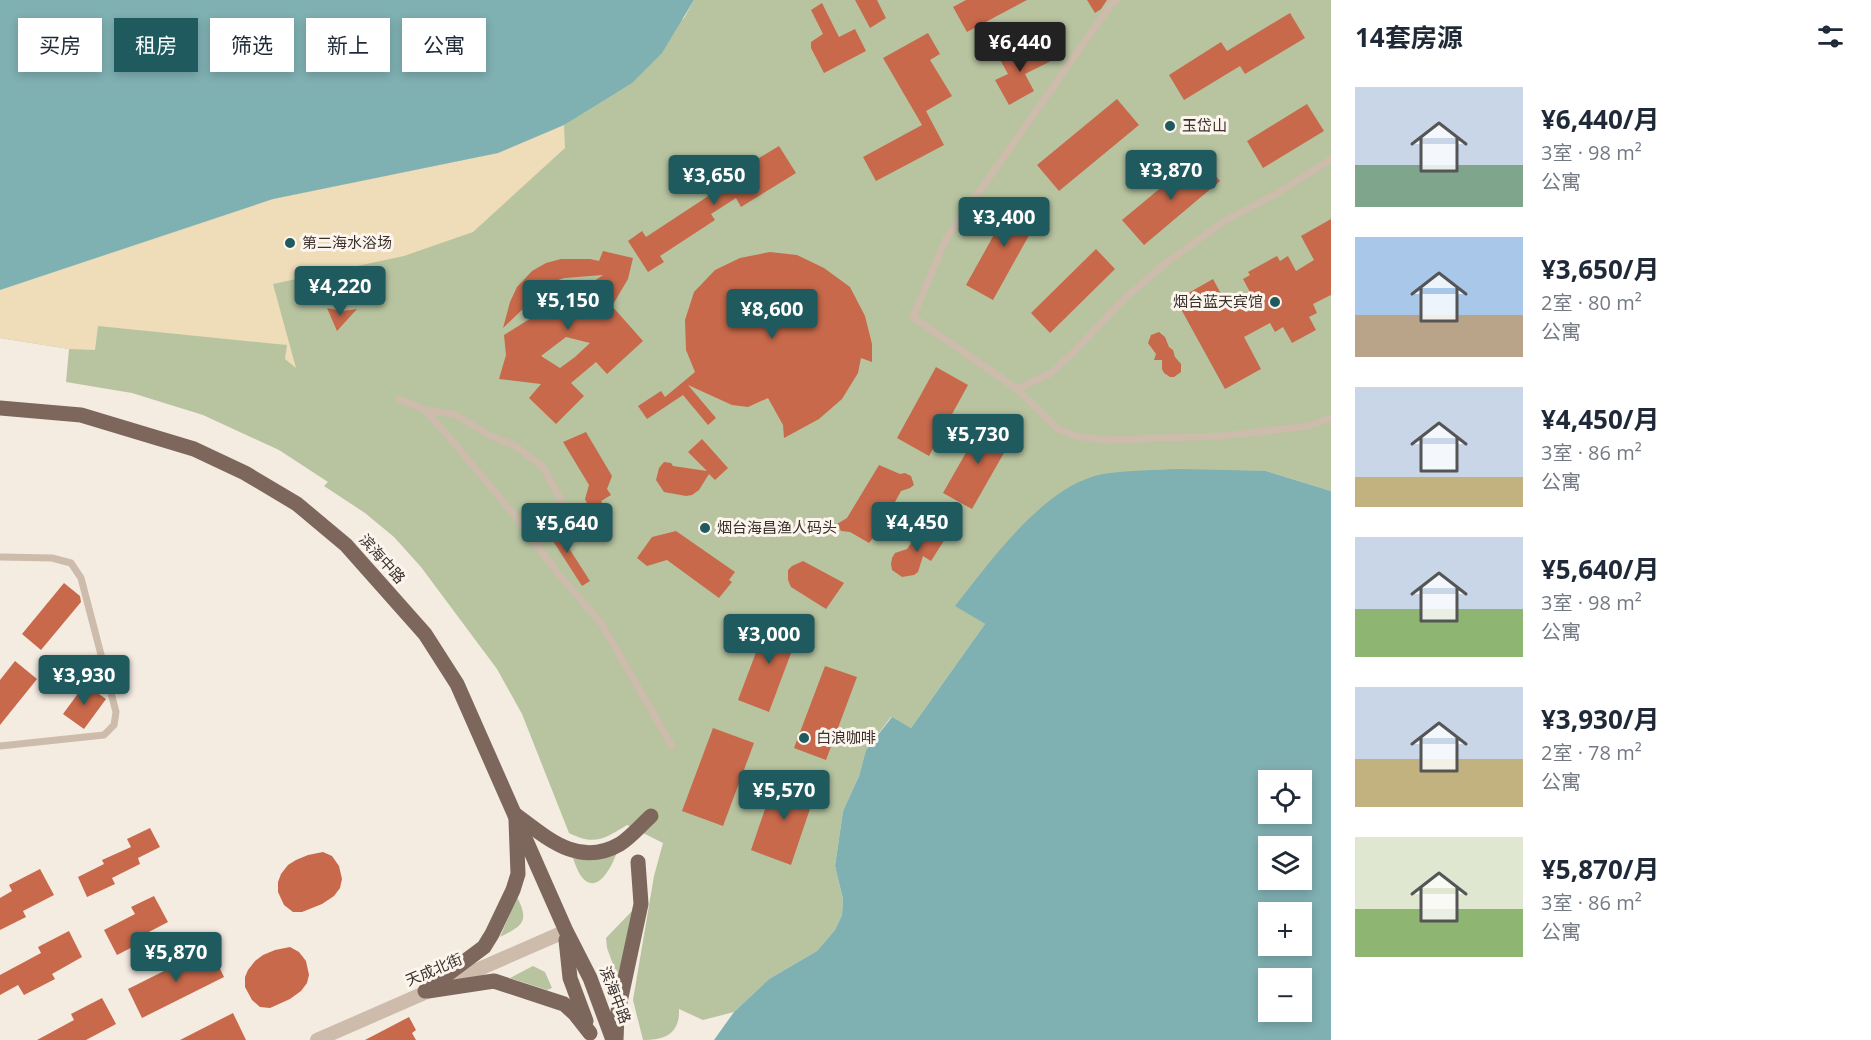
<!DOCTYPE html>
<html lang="zh">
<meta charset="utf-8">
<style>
:root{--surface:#fff;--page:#f2f2f3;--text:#1f2937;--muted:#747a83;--accent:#1f5a5e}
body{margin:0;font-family:"Open Sans","Noto Sans SC",sans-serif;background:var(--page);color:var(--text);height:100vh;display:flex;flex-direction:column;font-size:22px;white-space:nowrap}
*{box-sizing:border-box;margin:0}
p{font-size:20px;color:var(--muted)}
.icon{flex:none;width:33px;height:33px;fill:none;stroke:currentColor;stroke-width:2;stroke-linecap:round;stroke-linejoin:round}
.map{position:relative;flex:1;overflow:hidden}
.side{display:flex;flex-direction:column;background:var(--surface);width:540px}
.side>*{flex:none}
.guide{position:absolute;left:18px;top:18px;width:570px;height:54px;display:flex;gap:12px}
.tools{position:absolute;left:1258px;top:770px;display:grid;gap:12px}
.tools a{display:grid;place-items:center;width:54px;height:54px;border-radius:0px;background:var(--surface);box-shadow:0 3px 9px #0003;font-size:30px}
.price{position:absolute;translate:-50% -51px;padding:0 14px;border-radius:6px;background:var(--accent);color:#fff;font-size:20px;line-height:39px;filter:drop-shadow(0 2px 3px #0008)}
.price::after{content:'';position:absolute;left:50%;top:36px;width:18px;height:14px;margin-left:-9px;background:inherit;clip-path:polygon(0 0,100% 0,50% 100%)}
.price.current{background:#222;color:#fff}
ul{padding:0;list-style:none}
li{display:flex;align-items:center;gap:18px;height:150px;padding:0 24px}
li span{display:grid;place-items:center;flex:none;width:168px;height:120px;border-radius:0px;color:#555}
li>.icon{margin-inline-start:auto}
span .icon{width:72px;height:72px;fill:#fffc;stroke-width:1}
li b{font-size:26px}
h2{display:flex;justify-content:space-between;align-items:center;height:72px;padding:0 24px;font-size:26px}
.tag{padding:0 21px;border-radius:0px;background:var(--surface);box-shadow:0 3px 9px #0003;font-size:21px;line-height:54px}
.tag.current{background:var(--accent);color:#fff}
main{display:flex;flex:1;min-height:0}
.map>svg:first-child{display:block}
.green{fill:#b8c4a0}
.sand{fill:#efdcb8}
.water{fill:#7fb0b2;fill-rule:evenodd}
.building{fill:#c8694b;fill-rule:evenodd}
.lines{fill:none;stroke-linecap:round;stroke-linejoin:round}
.service{stroke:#cdbbac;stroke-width:7}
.minor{stroke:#cdbbac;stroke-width:14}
.primary{stroke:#7d675c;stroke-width:15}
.poi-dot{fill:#1f5a5e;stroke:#fbf5ee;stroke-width:2}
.labels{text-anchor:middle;stroke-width:6;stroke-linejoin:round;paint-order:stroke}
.poi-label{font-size:15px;fill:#3b302b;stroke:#fbf5ee;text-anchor:start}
.street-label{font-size:15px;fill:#3b302b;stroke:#fbf5ee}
</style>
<main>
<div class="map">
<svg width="1331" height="1040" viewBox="0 0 1331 1040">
<rect width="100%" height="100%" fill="#f4ebe1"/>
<g class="green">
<path d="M694 0H1331V491L1266 471 956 606 985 624 911 728 891 717 866 750 859 776 843 811 835 866 843 899 842 915 835 930 817 951 769 979 734 1012 703 1020 679 1009C680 1034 665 1040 643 1040L633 1000 654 876 663 843 627 825C604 839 595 846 569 833L522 714 497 669 421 567 394 537 365 513 324 486 328 482 279 450 203 415 132 393 66 382 69 349 0 338V290L273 199 498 153 564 125 684 18Z"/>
<path d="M618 849C608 880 587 903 573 858 591 861 602 856 618 849Z"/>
<path d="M517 897C530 922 522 926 500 937Z"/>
<path d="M633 910 618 978 607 948 606 938Z"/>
<path d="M533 966 545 972 552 988 547 990 510 978Z"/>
</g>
<path class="sand" d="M564 125 565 148 473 232 404 256 273 284 296 368 285 359 287 345 98 326 95 350 69 349 0 338V290L273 199 498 153Z"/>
<g class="water">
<path d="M0 0H694L662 53 632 83 564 125 498 153 273 199 0 290Z"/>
<path d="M1181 469 1266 471 1331 491V1040H714L734 1012 769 979 817 951 835 930 842 915 843 899 835 866 843 811 859 776 866 750 892 717 911 728 985 624 955 606C991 561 1044 485 1103 474 1128 470 1156 470 1181 469ZM1269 780H1302V813H1269ZM1269 846H1302V879H1269ZM1269 912H1302V945H1269ZM1269 978H1302V1011H1269Z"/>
</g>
<g class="building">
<path d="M855 0H877L886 18 870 28Z"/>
<path d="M966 0H1027L967 32 953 7Z"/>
<path d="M1087 0H1107L1101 9 1095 13Z"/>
<path d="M822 3 839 37 855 29 866 51 824 73 811 48V42L823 34 811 10Z"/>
<path d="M1290 13 1305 38 1245 74 1240 66 1184 100 1169 75 1221 42 1227 51Z"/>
<path d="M928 33 940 54 930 60 952 96 926 111 944 145 876 181 863 157 922 125 883 58Z"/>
<path d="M1012 46 1022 63 1054 47 1059 57 1025 74 1034 91 1009 105 995 80 1008 74 997 54Z"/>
<path d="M1117 99 1139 125 1059 191 1037 165Z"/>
<path d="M1307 104 1324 131 1263 168 1247 141Z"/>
<path d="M779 146 796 173 741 207 736 198 711 214 715 220 660 256 664 262 648 272 628 241 642 231 646 237 716 191 731 190 724 179Z"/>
<path d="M1199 156 1220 181 1144 245 1122 220Z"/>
<path d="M1015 197 1042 212 993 300 966 285Z"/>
<path d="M1331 219V295L1313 304 1317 313 1309 317 1316 330 1292 343 1283 327 1275 332 1270 323 1244 337 1261 369 1225 389 1176 300 1213 279 1227 305 1250 292 1243 279 1250 275 1248 272 1277 256 1280 261 1288 256 1296 271 1314 260 1301 236Z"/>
<path d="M1096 249 1115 269 1050 333 1031 313Z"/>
<path d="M603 251 633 258 628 279 612 306 643 341 607 374 596 362 571 383 584 396 556 424 529 398 541 384 499 379 506 355 504 335 557 302 571 297 603 275 564 278 550 283 503 328 510 302 517 287 532 271 546 263 561 259H590L599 261ZM566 337 590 343 575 357 560 368 541 356Z"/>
<path d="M770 252 797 255 824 268 850 287 865 316 872 344V362L861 358 858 373 842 399 819 419 784 438 783 425 768 398 748 407 732 405 688 385 716 418 708 425 683 395 647 419 638 406 661 391 665 397 695 372 686 350 685 320 694 292 715 270 740 258Z"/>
<path d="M327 308 343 311 357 309 337 331Z"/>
<path d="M1159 332 1165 337 1169 347 1173 350 1175 357 1181 364V372L1174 377H1170L1164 373 1162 369V360H1154L1156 354 1148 343 1151 335Z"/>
<path d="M936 367 968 385 929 456 897 438Z"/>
<path d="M984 421 1013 437 972 509 943 493Z"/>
<path d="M586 432 612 476 607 489 611 495 601 501 604 506 592 514 585 499 589 485 563 442Z"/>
<path d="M702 439 728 468 715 480 709 474 699 490 692 495 686 496 664 492 656 480 659 468 664 462 671 463 673 466 707 471 688 452Z"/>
<path d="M879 465 900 474 905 473 911 476 914 485 910 488 901 491 888 515 892 518 882 535 877 533 869 543 850 532 841 531 837 524 847 518Z"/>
<path d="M552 522 590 581 582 586 544 527Z"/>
<path d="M924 526 945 539 931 561 923 556 918 572 914 575 902 577 892 570 891 564 892 558 895 553 907 549Z"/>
<path d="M676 531 735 572 729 580 732 582 719 598 667 560 647 566 637 558 652 537Z"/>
<path d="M803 561 844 583 826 609 791 587 788 580V570L792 566Z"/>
<path d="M64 583 80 596 81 602 41 650 22 634Z"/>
<path d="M769 618 800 629 769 712 738 700Z"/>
<path d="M15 661 37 679 0 725V680Z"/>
<path d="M825 666 857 677 826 760 794 748Z"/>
<path d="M85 684 106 699 84 729 63 714Z"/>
<path d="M713 728 754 743 723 826 682 811Z"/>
<path d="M776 777 816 791 791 865 751 850Z"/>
<path d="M150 828 160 847 138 858 140 864 112 878 115 884 87 897 78 877 104 864 102 860 131 847 127 839Z"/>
<path d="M323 852 332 856 339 866 342 879 340 888 334 896 322 904 302 912H293L284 905 278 892V882L281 874 288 865 296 860 308 855Z"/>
<path d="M40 869 54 895 23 911 26 917 0 930V898L12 891 9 885Z"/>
<path d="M154 896 168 922 145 934 148 939 117 955 104 930 135 914 131 907Z"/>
<path d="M69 931 82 957 52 974 55 979 24 995 18 985 0 995V975L41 953 38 947Z"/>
<path d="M290 947 299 952 306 961 309 975 307 983 301 991 290 999 270 1008 260 1007 252 1000 245 987V977L248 970 255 961 263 955 275 950Z"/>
<path d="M210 948 224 977 142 1018 128 989Z"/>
<path d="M102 998 116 1024 86 1040H37L74 1020 71 1014Z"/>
<path d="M233 1013 246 1040H180Z"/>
<path d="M409 1017 416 1030 412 1033 416 1040H365Z"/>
</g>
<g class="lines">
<g class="service">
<path d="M1117 0 1112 3 946 239 913 317 1017 389 1058 429 1076 436 1105 440 1224 436 1308 426 1331 418"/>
<path d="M1017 389 1051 373 1073 353 1124 299 1167 262 1226 220 1276 194 1331 159"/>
<path d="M399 399 425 410 449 437 521 523 556 571 601 623 672 746"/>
<path d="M425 410 454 414 489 435 514 445 543 467 562 502"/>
<path d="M0 557 52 558 71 563 81 578 116 712 114 725 104 735 0 746"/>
</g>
<path class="minor" d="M317 1040 566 931"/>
<g class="primary">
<path d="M0 408 81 415 194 449 245 473 297 504 346 545 425 634 457 684 566 931 590 978 613 1040"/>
<path d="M516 815C547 838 579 868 620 844 631 837 641 825 651 816"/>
<path d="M566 940 570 978 586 1021"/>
<path d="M425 991 484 947 492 934 513 890 518 874 516 821"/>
<path d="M428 991 494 981 564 1004 575 1014 590 1033"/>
<path d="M616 1040 617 1016 641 904 638 862"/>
</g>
</g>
<g class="poi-dot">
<circle cx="1170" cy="126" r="6"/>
<circle cx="290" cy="243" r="6"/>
<circle cx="1275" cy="302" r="6"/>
<circle cx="705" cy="528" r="6"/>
<circle cx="804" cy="738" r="6"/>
</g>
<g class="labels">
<g class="poi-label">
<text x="1182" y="131">玉岱山</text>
<text x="302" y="248">第二海水浴场</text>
<text x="1263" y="307" text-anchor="end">烟台蓝天宾馆</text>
<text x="717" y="533">烟台海昌渔人码头</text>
<text x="816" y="743">白浪咖啡</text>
</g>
<g class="street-label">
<text transform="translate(382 559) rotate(48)" y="5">滨海中路</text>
<text transform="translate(434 970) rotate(-23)" y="5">天成北街</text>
<text transform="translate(615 995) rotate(69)" y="5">滨海中路</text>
</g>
</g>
</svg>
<div class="tools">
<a><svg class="icon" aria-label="locate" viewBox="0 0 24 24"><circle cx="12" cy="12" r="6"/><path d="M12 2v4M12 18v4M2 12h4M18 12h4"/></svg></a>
<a><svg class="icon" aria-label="layers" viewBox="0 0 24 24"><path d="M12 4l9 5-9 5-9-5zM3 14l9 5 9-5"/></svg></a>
<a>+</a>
<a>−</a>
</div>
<b class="price current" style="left:1020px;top:73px">¥6,440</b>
<b class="price" style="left:1171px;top:201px">¥3,870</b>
<b class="price" style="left:714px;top:206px">¥3,650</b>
<b class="price" style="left:1004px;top:248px">¥3,400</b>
<b class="price" style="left:340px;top:317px">¥4,220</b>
<b class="price" style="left:568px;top:331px">¥5,150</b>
<b class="price" style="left:772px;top:340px">¥8,600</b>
<b class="price" style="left:978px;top:465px">¥5,730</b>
<b class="price" style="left:917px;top:553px">¥4,450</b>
<b class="price" style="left:567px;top:554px">¥5,640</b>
<b class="price" style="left:769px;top:665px">¥3,000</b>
<b class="price" style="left:84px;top:706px">¥3,930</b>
<b class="price" style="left:784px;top:821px">¥5,570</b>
<b class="price" style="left:176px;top:983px">¥5,870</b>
<div class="guide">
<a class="tag">买房</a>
<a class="tag current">租房</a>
<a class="tag">筛选</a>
<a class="tag">新上</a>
<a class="tag">公寓</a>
</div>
</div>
<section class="side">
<h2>14套房源<svg class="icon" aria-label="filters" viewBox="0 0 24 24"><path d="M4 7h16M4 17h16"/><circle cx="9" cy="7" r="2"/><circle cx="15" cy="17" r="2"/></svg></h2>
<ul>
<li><span style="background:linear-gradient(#c9d6e8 65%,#7fa58c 0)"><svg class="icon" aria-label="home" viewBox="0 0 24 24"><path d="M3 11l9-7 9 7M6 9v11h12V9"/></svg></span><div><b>¥6,440/月</b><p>3室 · 98 m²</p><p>公寓</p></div></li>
<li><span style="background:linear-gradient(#a9c7e8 65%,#b9a48a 0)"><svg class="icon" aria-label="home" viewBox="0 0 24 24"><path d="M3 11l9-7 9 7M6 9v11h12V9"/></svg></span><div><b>¥3,650/月</b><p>2室 · 80 m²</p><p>公寓</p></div></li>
<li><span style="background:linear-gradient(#c9d6e8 75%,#c2b280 0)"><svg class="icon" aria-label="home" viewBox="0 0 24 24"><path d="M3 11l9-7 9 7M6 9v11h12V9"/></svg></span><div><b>¥4,450/月</b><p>3室 · 86 m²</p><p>公寓</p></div></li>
<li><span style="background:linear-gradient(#c9d6e8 60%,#8fb573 0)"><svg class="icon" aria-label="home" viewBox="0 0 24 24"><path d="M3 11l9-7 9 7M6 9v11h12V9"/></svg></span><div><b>¥5,640/月</b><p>3室 · 98 m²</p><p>公寓</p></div></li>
<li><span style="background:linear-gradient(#c9d6e8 60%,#c2b280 0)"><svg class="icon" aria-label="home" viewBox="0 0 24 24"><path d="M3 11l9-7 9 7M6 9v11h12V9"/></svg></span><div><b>¥3,930/月</b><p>2室 · 78 m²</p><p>公寓</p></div></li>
<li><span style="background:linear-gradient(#dfe7d0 60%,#8fb573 0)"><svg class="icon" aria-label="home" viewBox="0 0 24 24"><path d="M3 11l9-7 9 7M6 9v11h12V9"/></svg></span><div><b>¥5,870/月</b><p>3室 · 86 m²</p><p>公寓</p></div></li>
</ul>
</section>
</main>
